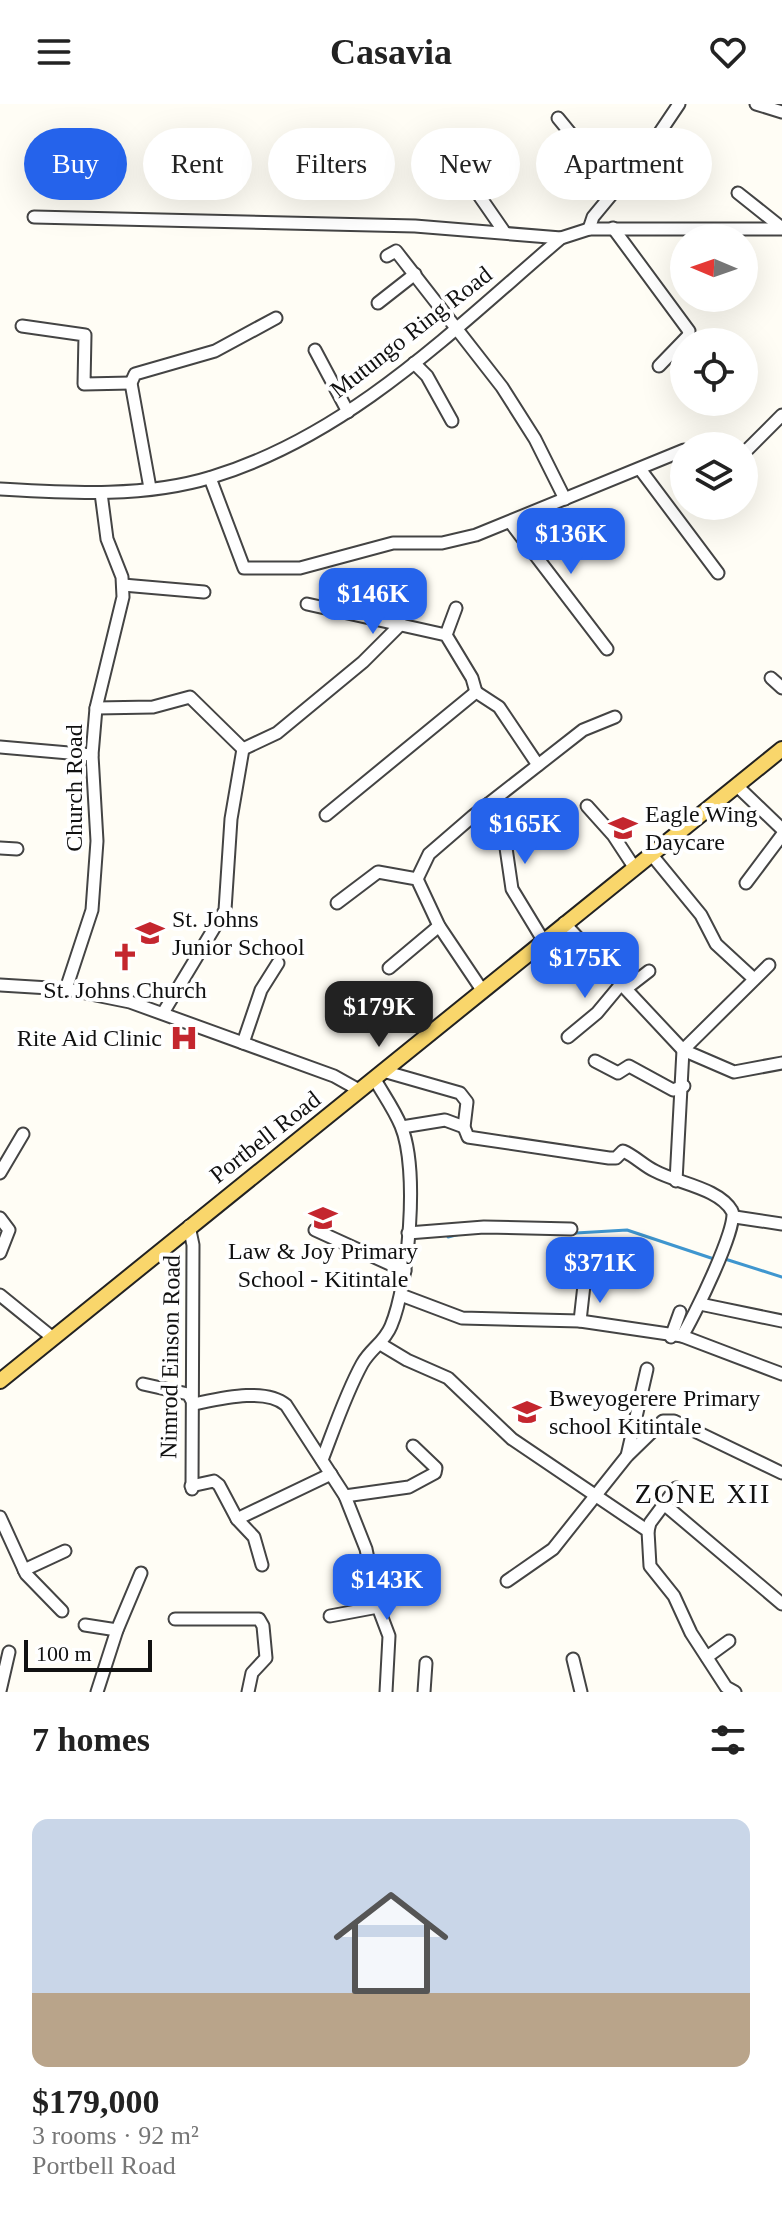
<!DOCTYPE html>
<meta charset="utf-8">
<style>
:root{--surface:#fff;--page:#f2f2f2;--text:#222;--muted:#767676;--accent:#2563eb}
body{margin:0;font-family:"Times New Roman",serif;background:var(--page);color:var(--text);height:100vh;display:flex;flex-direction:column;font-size:30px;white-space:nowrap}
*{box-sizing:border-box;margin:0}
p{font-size:26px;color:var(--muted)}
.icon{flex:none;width:44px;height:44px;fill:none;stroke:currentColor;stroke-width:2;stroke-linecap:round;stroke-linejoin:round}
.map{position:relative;height:1588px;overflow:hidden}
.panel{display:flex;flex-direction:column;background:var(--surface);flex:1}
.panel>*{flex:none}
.banner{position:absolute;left:24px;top:24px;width:734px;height:72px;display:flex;gap:16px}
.needle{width:52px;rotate:272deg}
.tools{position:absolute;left:670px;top:120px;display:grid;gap:16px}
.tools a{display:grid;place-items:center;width:88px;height:88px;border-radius:50%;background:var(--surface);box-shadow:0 8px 32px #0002;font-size:40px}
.scale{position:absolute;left:24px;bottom:20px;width:128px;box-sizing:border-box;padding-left:8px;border:4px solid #111;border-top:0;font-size:22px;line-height:28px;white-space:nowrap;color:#111;-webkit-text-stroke:6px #fff;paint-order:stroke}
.price{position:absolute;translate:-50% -68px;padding:0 18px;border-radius:16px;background:var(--accent);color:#fff;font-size:26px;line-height:52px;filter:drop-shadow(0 2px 4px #0008)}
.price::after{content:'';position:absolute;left:50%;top:48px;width:24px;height:18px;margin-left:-12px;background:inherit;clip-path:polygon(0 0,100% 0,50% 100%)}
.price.on{background:#222;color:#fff}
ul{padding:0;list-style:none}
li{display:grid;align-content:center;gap:16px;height:424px;padding:0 32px}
li span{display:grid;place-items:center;height:248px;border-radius:16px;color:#555}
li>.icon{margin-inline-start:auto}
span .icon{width:144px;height:144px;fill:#fffc;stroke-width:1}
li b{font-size:34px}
h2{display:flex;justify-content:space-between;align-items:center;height:96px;padding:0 32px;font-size:34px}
.tag{padding:0 28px;border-radius:36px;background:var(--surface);box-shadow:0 8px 32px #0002;font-size:28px;line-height:72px}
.tag.on{background:var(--accent);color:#fff}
header{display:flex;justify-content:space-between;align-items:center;height:104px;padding:0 32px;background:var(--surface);font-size:36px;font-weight:800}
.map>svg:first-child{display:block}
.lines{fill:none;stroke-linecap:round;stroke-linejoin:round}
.stream{stroke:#3f96cf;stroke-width:3}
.minor-casing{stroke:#444;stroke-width:15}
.major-casing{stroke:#222;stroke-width:18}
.minor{stroke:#fff;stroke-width:11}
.major{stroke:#f9d66b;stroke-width:14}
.labels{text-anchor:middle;stroke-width:8;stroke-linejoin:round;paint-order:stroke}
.street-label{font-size:24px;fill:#111;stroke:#fff}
.poi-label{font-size:24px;fill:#111;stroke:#fff;text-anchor:start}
.quarter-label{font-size:28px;letter-spacing:2px;fill:#111;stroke:#fff}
</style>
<header><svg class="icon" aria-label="menu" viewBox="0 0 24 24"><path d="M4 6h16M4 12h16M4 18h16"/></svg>Casavia<svg class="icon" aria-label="heart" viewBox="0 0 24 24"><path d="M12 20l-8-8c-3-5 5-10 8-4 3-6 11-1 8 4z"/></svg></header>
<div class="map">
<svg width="782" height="1588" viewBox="0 0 782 1588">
<rect width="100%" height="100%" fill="#fffdf5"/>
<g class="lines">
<g class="stream">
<path d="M559 1130 627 1126 714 1155"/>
<path d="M448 1133 460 1130"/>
<path d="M725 1155 782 1173"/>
</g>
<defs>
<g id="minor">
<path d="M756 0 782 8"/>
<path d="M558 14 616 85"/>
<path d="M467 74 503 126"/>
<path d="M738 89 782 124"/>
<path d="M34 113 415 122 561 134"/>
<path d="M613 124 689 227 688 232 659 262"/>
<path d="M589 125 593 113 646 49 679 0"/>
<path d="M387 152 396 147 502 283 535 335 565 395"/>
<path d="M378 199 415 170"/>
<path d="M22 222 85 231 84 280 131 279"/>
<path d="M315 246 348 308"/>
<path d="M414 259 427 272 452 317"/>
<path d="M744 349 782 311"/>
<path d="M640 365 718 469"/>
<path d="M210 374 244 464H300L393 439H442L476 431 684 346"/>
<path d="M150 384 131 279 135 270 215 247 276 214"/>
<path d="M0 385C69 389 144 394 212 373 350 331 454 225 561 134L589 125H782"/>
<path d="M510 418 607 545"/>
<path d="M123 481 204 488"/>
<path d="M307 500 446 531 472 574 476 588"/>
<path d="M446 531 456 504"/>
<path d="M771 574 782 584"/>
<path d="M96 604 153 603 190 593 243 645"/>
<path d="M0 643 92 651"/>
<path d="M243 645 277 629 363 558 401 520"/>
<path d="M737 682 782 725"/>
<path d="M488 700 505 737 512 785 543 836"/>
<path d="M587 702 613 731 634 763"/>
<path d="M326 711 476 588 499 603 538 661"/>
<path d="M0 744 17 745"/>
<path d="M651 750 701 811 716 840 754 875"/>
<path d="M417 775 429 750 473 712 583 626 615 613"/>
<path d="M746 779 782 731"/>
<path d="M337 799 378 768 417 775 439 822 482 886"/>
<path d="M564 819 683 946 734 968 782 959"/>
<path d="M389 864 439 822"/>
<path d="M0 881 66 885 130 898 334 972 359 986"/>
<path d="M627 884 649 867"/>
<path d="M66 885 92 806 97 737 92 651 96 604 123 493 122 473 107 435 101 389"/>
<path d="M163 909 225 806 231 715 243 645"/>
<path d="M568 933 597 909 622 879"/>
<path d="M243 939 261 886 278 859"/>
<path d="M595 957 618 969 629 962 673 986 684 982"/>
<path d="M383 967 460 989 467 998 464 1023 468 1033 609 1054H616L623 1047C635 1052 644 1062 655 1067 677 1079 719 1084 732 1107 740 1119 692 1217 682 1232"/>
<path d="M402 1023 445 1016 464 1023"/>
<path d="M0 1069 23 1030"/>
<path d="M676 1077 683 946 769 861"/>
<path d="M735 1113 782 1120"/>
<path d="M0 1114 9 1126 0 1149"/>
<path d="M189 1122 193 1141 192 1385"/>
<path d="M315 1126 405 1167"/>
<path d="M408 1129 484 1123 571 1125"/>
<path d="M0 1191 53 1234"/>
<path d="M401 1191 462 1214 580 1217 682 1232 782 1270"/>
<path d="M700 1200 782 1217"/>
<path d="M580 1217 584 1181"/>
<path d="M671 1233 680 1208"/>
<path d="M382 1241 407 1256 448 1274 512 1335 648 1427 650 1462 674 1492 691 1529 726 1583 735 1588"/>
<path d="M143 1280 188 1290 194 1300C219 1295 265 1283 286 1301L345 1392 366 1445 378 1503 389 1532 386 1588"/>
<path d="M627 1352 647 1265"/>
<path d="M322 1356C334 1325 346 1289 362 1260 371 1244 384 1239 391 1222 409 1179 419 1065 401 1022 394 1005 383 990 374 974"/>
<path d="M191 1382 214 1377 219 1381 237 1415 331 1370"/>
<path d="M345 1392 409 1383 435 1369 436 1364 413 1342"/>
<path d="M665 1401 782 1500"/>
<path d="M0 1413 26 1470 62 1507"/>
<path d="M237 1415 254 1433 262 1461"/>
<path d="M648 1427 650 1419 676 1384"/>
<path d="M24 1466 65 1447"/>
<path d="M507 1477 553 1445 627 1352 663 1317H674L782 1369"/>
<path d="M330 1512 378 1503 404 1483 426 1473"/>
<path d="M175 1515H259L263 1522 266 1554 252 1569 248 1588"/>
<path d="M85 1521 117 1526"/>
<path d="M707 1553 729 1537"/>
<path d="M573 1555 581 1588"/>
<path d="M0 1587 9 1548"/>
<path d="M97 1588 117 1526 141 1469"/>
<path d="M424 1588 426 1559"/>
</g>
<path id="major" d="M0 1277 782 645"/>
</defs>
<use href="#minor" class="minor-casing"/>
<use href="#major" class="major-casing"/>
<use href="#minor" class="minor"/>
<use href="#major" class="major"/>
</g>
<defs>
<symbol id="school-bare" viewBox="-9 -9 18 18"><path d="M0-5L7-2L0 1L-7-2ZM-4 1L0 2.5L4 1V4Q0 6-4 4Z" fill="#c4262e" stroke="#fff" stroke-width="2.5" paint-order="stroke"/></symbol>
<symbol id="church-bare" viewBox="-9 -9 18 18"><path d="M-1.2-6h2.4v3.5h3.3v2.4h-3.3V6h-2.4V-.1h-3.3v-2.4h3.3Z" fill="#c4262e" stroke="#fff" stroke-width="2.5" paint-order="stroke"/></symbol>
<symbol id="hospital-bare" viewBox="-9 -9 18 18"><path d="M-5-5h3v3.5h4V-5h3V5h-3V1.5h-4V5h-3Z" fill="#c4262e" stroke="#fff" stroke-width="2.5" paint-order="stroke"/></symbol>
</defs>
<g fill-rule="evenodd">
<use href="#school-bare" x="603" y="704" width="40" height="40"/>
<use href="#school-bare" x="130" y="809" width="40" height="40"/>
<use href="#church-bare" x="105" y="833" width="40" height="40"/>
<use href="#hospital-bare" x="164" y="914" width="40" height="40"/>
<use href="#school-bare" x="303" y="1094" width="40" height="40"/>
<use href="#school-bare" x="507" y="1288" width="40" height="40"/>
</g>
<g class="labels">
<g class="street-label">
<text transform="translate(411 228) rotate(-38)" y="8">Mutungo Ring Road</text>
<text transform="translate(74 684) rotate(-90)" y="8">Church Road</text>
<text transform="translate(265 1033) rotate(-38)" y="8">Portbell Road</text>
<text transform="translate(170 1253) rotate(-89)" y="8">Nimrod Einson Road</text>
</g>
<g class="poi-label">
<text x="645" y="718">Eagle Wing<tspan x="645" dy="28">Daycare</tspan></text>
<text x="172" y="823">St. Johns<tspan x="172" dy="28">Junior School</tspan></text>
<text x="125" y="894" text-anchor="middle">St. Johns Church</text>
<text x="162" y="942" text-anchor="end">Rite Aid Clinic</text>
<text x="323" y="1155" text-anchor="middle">Law &amp; Joy Primary<tspan x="323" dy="28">School - Kitintale</tspan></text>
<text x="549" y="1302">Bweyogerere Primary<tspan x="549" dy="28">school Kitintale</tspan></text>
</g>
<g class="quarter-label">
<text x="703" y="1399">ZONE XII</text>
</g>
</g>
</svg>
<div class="tools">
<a><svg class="needle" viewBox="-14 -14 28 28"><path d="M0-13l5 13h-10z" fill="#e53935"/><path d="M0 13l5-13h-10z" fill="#767676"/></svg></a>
<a><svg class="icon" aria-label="locate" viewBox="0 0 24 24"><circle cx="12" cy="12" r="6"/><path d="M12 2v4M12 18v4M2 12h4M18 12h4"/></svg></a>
<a><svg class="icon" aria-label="layers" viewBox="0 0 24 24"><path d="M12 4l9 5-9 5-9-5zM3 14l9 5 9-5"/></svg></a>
</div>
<div class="scale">100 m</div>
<b class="price" style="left:571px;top:472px">$136K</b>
<b class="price" style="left:373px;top:532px">$146K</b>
<b class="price" style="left:525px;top:762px">$165K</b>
<b class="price" style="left:585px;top:896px">$175K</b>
<b class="price on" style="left:379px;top:945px">$179K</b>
<b class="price" style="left:600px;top:1201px">$371K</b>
<b class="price" style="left:387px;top:1518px">$143K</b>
<div class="banner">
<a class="tag on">Buy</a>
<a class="tag">Rent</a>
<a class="tag">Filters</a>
<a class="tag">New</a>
<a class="tag">Apartment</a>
</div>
</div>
<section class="panel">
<h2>7 homes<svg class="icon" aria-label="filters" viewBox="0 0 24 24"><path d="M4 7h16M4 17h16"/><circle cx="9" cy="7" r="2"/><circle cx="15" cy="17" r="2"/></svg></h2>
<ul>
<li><span style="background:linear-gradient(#c9d6e8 70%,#b9a48a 0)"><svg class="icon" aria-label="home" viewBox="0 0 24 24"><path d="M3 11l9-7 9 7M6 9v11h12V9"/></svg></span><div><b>$179,000</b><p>3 rooms · 92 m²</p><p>Portbell Road</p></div></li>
</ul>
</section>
